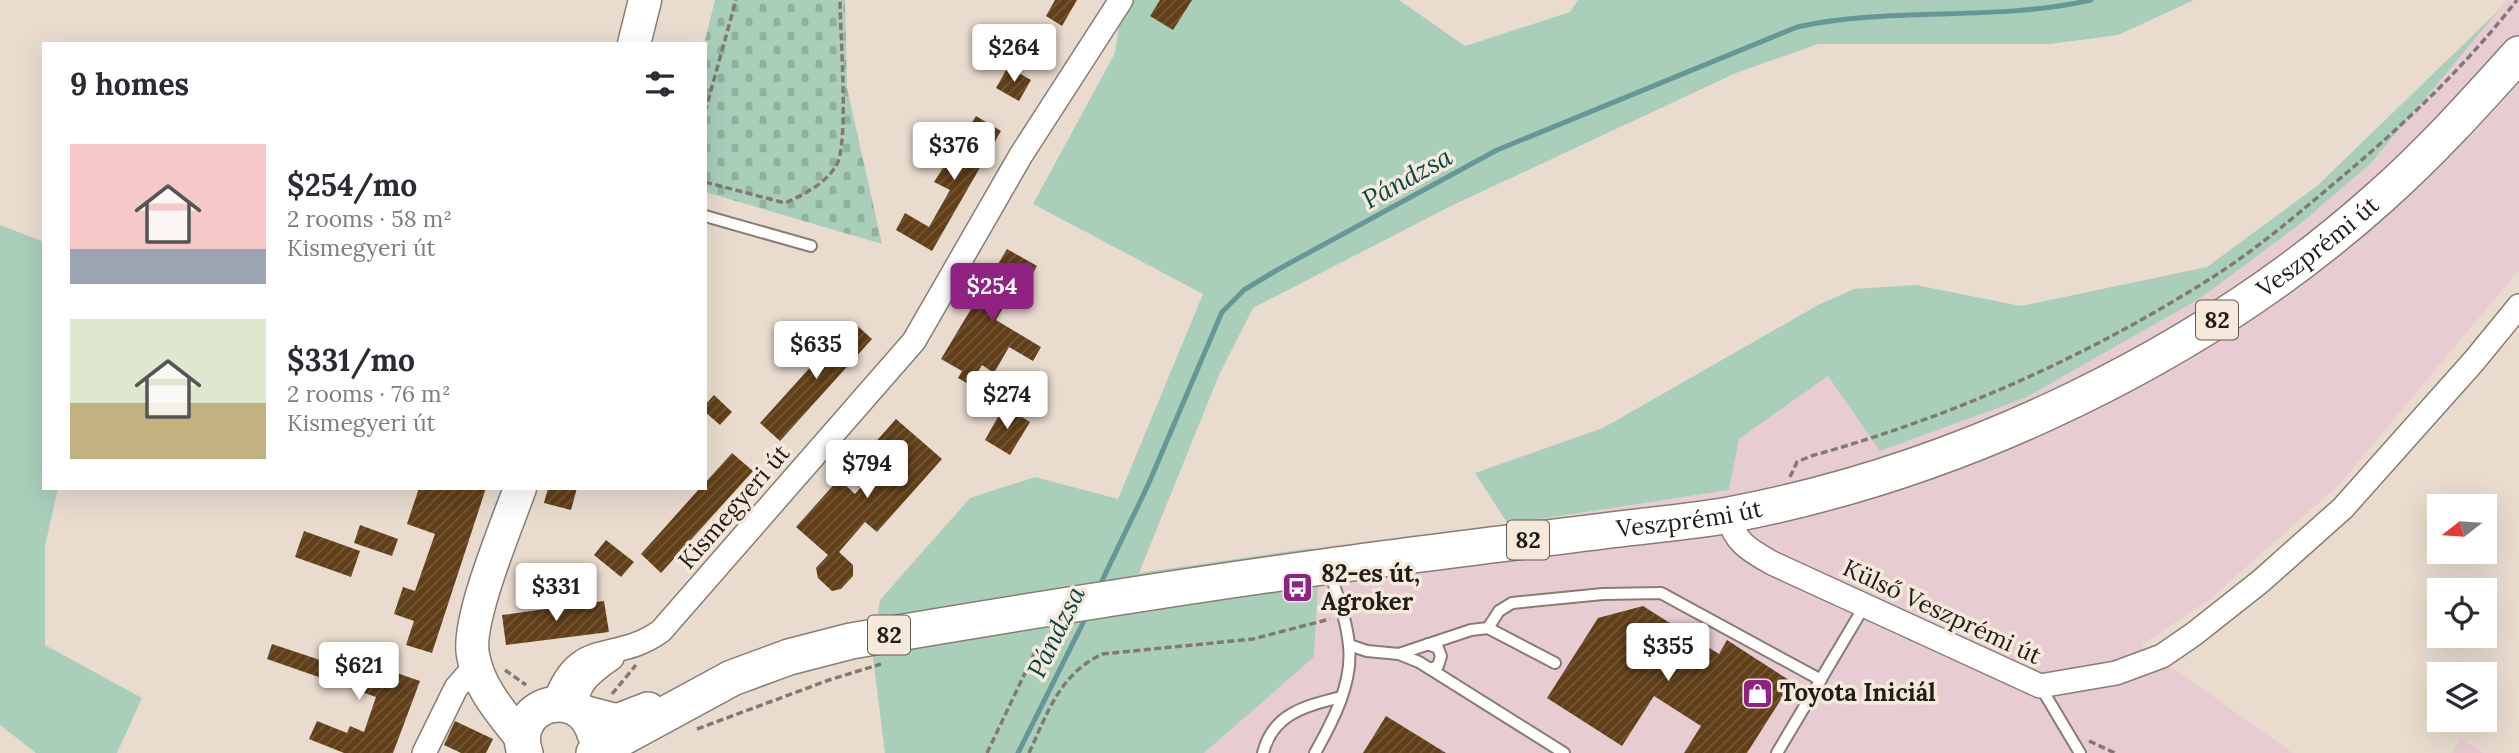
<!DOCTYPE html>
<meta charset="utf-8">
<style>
:root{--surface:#fff;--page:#f2f2f3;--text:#2b2b33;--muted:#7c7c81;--accent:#902284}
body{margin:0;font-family:Lora,serif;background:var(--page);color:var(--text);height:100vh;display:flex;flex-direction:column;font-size:26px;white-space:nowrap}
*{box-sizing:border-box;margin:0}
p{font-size:23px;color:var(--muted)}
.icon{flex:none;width:38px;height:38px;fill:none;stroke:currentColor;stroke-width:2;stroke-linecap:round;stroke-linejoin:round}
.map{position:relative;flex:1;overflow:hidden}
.details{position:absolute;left:42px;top:42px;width:665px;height:448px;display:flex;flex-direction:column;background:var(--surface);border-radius:0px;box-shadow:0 7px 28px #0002}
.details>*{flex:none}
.needle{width:46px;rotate:253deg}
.buttons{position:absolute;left:2427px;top:494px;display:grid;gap:14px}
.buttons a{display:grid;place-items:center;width:70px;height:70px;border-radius:0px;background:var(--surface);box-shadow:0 7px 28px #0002;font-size:35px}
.price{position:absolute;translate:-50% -60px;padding:0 16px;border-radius:7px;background:#fff;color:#222;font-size:23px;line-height:46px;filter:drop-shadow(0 2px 4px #0008)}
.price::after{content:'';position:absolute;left:50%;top:42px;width:21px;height:16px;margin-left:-10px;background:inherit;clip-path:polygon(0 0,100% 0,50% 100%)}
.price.active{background:var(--accent);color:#fff}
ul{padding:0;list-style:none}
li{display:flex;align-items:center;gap:21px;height:175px;padding:0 28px}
li span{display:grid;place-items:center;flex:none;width:196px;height:140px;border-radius:0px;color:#555}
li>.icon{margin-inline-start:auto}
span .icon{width:84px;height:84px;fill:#fffc;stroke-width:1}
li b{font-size:30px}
h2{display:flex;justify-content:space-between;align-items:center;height:84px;padding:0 28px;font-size:30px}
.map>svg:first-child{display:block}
.commercial{fill:#e7cdd2}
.grass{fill:#a9cfbb}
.cemetery{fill:url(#cemetery-stones)}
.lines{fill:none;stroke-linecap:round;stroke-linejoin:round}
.stream{stroke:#669695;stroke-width:5}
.building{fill:url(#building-hatch)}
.lane-casing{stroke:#897d72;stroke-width:14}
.street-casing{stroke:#897d72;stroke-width:26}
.secondary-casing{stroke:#897d72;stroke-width:35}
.primary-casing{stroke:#897d72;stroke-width:38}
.path{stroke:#827a71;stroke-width:3.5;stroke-dasharray:7 3.5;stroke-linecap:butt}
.lane{stroke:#fff;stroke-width:10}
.street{stroke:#fff;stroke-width:23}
.secondary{stroke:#fff;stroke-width:32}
.primary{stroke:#fff;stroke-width:35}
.labels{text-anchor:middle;stroke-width:7;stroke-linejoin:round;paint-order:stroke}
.shield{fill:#f6e9dc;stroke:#605a52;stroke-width:2}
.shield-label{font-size:23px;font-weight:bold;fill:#201c17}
.street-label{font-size:24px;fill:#201c17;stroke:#f6e9dc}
.poi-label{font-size:24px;font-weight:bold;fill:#201c17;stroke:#f6e9dc;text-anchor:start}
.water-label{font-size:26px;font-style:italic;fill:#004647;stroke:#f6e9dc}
</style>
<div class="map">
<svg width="2519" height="753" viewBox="0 0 2519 753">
<defs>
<pattern id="cemetery-stones" width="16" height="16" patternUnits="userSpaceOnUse" patternTransform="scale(1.75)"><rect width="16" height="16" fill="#a9cfbb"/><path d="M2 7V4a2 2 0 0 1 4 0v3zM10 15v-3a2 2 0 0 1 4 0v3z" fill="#91b1a0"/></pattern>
<pattern id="building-hatch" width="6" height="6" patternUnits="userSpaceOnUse" patternTransform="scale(1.75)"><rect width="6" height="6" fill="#613f18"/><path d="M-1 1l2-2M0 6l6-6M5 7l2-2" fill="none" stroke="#735838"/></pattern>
</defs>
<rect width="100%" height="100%" fill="#e9dccf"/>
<g class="commercial">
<path d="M2506 0H2519V270L2340 484 2210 599 2141 645 2293 753H1204L1314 657 1318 582 1312 548 1508 524 1729 490 1739 439 1828 376 2025 398 2371 163Z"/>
<path d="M2461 739 2483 753H2452Z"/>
</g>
<g class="grass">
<path d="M1123 0H1399L1465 46 1570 12 1578 0H2194L2118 35 2050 44H1818L1736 73 1449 207 1253 308 1219 375 1139 573 1312 548 1318 582 1314 657 1204 753H885L872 650 880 600 970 498 1035 477 1118 499 1203 294 1033 204 1115 53Z"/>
<path d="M2500 9 2371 163 2300 224 2199 299 2025 398 1880 451 1828 376 1739 439 1729 490 1508 524 1475 473 1603 428 1818 305 1854 289 1916 285 2021 306 2207 267 2317 186Z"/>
<path d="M0 225 44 242V488H58L45 546V645L142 698 117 753H36L0 725Z"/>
</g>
<path class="cemetery" d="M715 0H845L847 88 882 244 705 192 704 44Z"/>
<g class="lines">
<g class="stream">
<path d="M1099 587 1148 485 1222 312 1244 290 1277 270 1497 150 1797 27C1894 6 1995 22 2091 0"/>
<path d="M1018 753 1087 615"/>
</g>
</g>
<g class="building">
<path d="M1055 0H1077L1062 26 1046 16Z"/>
<path d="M1160 0H1192L1173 30 1150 16Z"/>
<path d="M1008 67 1031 80 1019 101 996 88Z"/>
<path d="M976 116 1001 131 932 251 896 230 905 213 929 227 950 190 934 182Z"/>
<path d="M1007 249 1037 266 1020 295 1013 291 996 320 1041 347 1033 361 1009 347 994 373 982 365 970 385 958 378 962 371 941 359Z"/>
<path d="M852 321 872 339 780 441 760 423Z"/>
<path d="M714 395 732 412 720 425 705 412V405Z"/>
<path d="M1004 406 1030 422 1010 455 985 440Z"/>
<path d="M896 419 942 459 877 532 865 522 839 552 853 565V576L841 589 832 591 818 578 816 568 828 555 796 527 839 479 855 494 878 468 864 455Z"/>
<path d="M732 453 753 471 661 573 641 554 700 488H705V483Z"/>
<path d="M419 488H486L432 653 406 645 414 621 394 614 403 587 415 591 435 534 407 524Z"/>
<path d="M548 488H577L571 510 544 503Z"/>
<path d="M360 525 398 539 392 556 354 543Z"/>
<path d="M304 531 360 551 351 577 295 557Z"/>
<path d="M606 540 634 562 621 577 594 555Z"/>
<path d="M604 601 609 632 506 645 502 615Z"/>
<path d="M1643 606 1719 654 1727 640 1792 682 1747 753H1684L1701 726 1654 696 1622 746 1547 698 1598 618Z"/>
<path d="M272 644 326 662 328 657 383 676 385 669 420 681 393 753H344L309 739 317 721 347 733 350 726 364 732 376 697 267 659Z"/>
<path d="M1386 716 1446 753H1363Z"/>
<path d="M455 721 493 739 486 753H461L444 745Z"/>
</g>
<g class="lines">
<defs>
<g id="lane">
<path d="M705 216 811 246"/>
<path d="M1488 628 1499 611 1512 603 1603 594 1661 593 1821 680"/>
<path d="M1428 644 1438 648 1441 656 1438 666 1430 669"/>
<path d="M1349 645 1367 651 1399 654 1471 630 1488 628 1555 663"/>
<path d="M1399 654 1419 662 1564 753"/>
<path d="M2040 686 2080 753"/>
<path d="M1263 753C1273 713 1306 706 1341 697"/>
<path d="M1315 753C1333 721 1353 683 1349 646 1347 621 1337 595 1330 572"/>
<path d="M1777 753 1865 605"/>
</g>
<g id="street">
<path d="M1728 515C1734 542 1749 550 1772 563L2040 686 2116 673 2162 656 2194 634 2261 581 2343 508 2474 361 2519 306"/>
<path d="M554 704C577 635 614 665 661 631L914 341 1021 155 1121 0"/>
<path d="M579 709C571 686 596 669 612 658"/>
<path d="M424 753 456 688 475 666"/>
</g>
<g id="secondary">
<path d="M634 44 645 0"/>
<path d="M520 488C507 525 466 621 473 655 479 689 502 713 522 739"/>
</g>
<g id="primary">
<path d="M586 714 617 722 648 710"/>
<path d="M525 753C508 705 580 681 595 734"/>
<path id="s1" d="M594 753 732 678 789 657 851 641C1010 614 1170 588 1330 566 1423 553 1517 542 1611 530 1650 525 1690 522 1729 515 1961 471 2203 356 2379 198 2429 154 2474 104 2519 54"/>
</g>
</defs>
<use href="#lane" class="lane-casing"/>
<use href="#street" class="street-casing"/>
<use href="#secondary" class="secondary-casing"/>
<use href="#primary" class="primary-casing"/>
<g class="path">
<path d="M705 112 736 0"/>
<path d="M705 182 785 203C803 195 827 183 837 164 849 140 840 33 840 0"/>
<path d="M1790 477 1797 462 1811 456C1955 416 2091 355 2216 275 2264 244 2307 206 2350 170 2411 118 2468 63 2517 0"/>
<path d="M505 670 526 685"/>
<path d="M612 694 636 665"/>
<path d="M697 729 829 680 881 664"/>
<path d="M2089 741 2115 753"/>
<path d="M987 753 1035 652"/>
<path d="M1029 753C1048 712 1059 675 1102 654L1253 639 1330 619"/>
</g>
<use href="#lane" class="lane"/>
<use href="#street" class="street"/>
<use href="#secondary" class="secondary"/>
<use href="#primary" class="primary"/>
</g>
<defs>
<symbol id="bus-square" viewBox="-11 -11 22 22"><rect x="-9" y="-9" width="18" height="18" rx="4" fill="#902284" stroke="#f6e9dc"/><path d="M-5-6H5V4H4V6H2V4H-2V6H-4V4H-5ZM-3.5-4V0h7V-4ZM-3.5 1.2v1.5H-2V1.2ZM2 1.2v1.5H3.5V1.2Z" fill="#fff"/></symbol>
<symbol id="shop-square" viewBox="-11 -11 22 22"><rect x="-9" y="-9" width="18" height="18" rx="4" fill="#902284" stroke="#f6e9dc"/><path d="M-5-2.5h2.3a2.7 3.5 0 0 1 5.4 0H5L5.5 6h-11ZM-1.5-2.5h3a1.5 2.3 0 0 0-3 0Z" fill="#fff"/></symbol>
</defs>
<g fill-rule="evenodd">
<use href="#bus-square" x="1280" y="570" width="35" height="35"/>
<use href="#shop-square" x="1740" y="676" width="35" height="35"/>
</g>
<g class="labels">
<g class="shield">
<rect x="2196" y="300.5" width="42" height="39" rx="5"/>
<rect x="1507" y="520.5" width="42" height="39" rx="5"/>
<rect x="868" y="615.5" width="42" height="39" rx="5"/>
</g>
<g class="shield-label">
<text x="2217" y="328">82</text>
<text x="1528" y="548">82</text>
<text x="889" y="643">82</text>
</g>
<g class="street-label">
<text dy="8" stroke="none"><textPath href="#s1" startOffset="1822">Veszprémi út</textPath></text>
<text transform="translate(734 507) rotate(-49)" y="8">Kismegyeri út</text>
<text dy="8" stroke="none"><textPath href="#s1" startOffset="1129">Veszprémi út</textPath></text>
<text transform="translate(1942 612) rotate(25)" y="8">Külső Veszprémi út</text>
</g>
<g class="poi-label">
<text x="1321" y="582">82-es út,<tspan x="1321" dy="28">Agroker</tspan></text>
<text x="1780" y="701">Toyota Iniciál</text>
</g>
<g class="water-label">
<text transform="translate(1407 178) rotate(-29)" y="9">Pándzsa</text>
<text transform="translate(1056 632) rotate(-64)" y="9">Pándzsa</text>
</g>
</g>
</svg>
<div class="buttons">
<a><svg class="needle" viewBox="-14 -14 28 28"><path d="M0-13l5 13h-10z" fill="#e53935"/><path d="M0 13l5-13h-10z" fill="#7c7c81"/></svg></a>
<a><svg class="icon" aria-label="locate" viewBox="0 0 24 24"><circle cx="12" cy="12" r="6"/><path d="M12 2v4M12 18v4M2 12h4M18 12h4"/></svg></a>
<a><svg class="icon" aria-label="layers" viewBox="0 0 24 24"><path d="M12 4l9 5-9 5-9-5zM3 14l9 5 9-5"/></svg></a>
</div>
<b class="price" style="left:1014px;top:84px">$264</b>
<b class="price" style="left:954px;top:182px">$376</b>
<b class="price active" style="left:992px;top:323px">$254</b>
<b class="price" style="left:816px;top:381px">$635</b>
<b class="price" style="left:1007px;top:431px">$274</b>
<b class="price" style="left:867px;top:500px">$794</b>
<b class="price" style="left:556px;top:623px">$331</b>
<b class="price" style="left:1668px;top:683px">$355</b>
<b class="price" style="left:359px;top:702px">$621</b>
<section class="details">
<h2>9 homes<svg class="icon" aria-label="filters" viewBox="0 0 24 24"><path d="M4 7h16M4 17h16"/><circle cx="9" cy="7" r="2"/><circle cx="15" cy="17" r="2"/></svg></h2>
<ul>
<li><span style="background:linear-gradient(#f6c9c9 75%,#9aa5b1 0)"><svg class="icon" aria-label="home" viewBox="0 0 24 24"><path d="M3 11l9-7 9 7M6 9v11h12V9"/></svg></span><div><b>$254/mo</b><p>2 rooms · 58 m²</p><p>Kismegyeri út</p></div></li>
<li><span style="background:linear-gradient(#dfe7d0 60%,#c2b280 0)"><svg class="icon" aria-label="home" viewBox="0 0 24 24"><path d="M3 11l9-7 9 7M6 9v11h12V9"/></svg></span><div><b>$331/mo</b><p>2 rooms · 76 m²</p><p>Kismegyeri út</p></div></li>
</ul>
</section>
</div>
